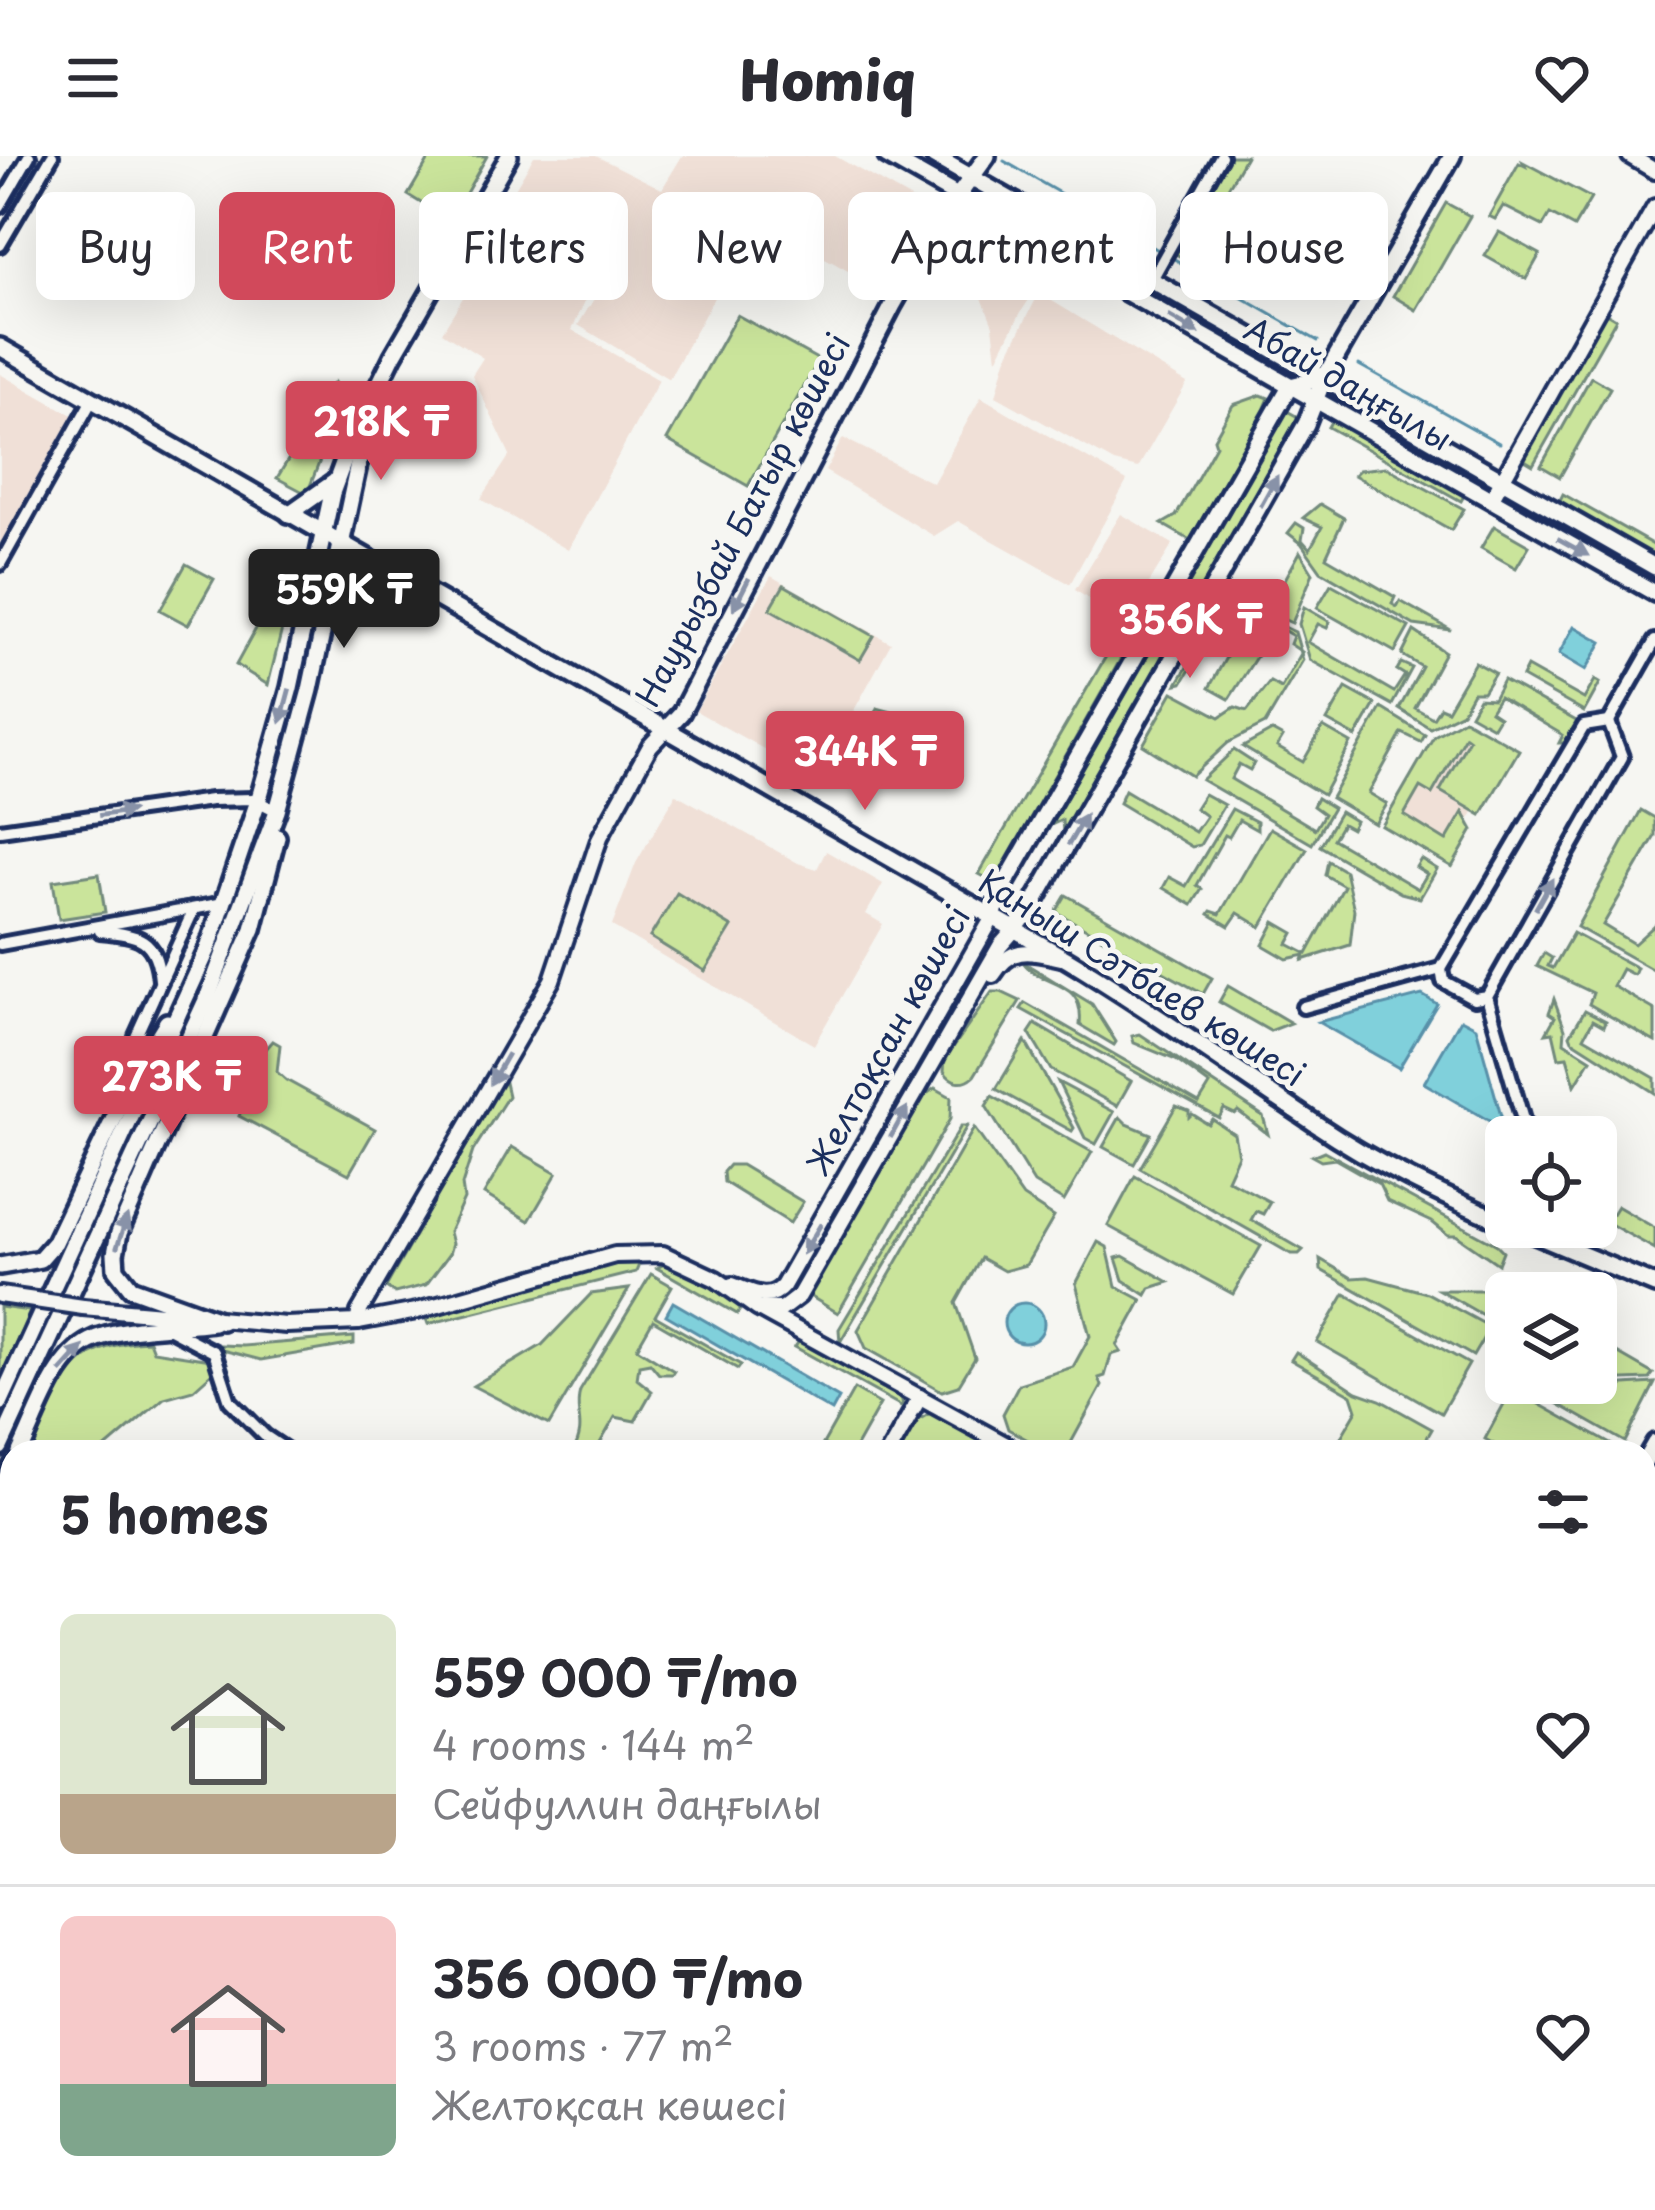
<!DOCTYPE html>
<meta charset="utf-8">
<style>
:root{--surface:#fff;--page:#f7f7f7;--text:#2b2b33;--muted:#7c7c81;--line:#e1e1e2;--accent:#d1495b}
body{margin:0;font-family:"Playpen Sans",sans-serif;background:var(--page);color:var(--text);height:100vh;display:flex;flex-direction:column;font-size:45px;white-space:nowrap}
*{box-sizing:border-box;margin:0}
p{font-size:39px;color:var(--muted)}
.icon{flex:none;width:66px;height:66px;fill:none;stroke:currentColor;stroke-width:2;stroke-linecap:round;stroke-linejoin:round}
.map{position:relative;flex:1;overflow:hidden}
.side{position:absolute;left:0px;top:1284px;width:1656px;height:771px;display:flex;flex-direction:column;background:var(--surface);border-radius:36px 36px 0 0;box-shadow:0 12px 48px #0002}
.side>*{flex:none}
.guide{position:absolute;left:36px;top:36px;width:1584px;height:108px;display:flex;gap:24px}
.tools{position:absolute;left:1485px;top:960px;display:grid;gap:24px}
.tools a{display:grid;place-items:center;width:132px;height:132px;border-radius:18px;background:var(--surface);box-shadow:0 12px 48px #0002;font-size:60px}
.price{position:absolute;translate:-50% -102px;padding:0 27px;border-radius:12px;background:var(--accent);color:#fff;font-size:39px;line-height:78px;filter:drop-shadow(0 3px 6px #0008)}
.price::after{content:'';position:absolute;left:50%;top:72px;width:36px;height:27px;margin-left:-18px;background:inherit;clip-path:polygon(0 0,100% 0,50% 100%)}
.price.selected{background:#222;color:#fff}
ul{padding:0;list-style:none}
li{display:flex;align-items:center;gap:36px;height:300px;padding:0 60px}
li+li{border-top:3px solid var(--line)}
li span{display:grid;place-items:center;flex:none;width:336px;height:240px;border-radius:18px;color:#555}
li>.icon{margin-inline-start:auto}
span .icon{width:144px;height:144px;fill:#fffc;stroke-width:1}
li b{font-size:51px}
h2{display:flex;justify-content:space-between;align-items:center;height:144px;padding:0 60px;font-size:51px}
.chip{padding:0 42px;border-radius:18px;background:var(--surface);box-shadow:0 12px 48px #0002;font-size:42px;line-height:108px}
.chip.selected{background:var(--accent);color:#fff}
header{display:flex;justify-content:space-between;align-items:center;height:156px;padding:0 60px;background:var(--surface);font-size:54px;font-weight:800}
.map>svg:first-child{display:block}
.built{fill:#f0e0d7}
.green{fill:#cae49b;stroke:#728a7c;stroke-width:3}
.water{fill:#80d0db;stroke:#5890a9;stroke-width:3}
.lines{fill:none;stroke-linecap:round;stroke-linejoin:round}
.stream{stroke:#5890a9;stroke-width:3}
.minor-casing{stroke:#1b2f5e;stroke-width:20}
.tertiary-casing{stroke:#1b2f5e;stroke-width:22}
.secondary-casing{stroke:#1b2f5e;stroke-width:24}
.minor{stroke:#f6f6f2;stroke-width:10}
.tertiary{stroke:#f6f6f2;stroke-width:14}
.secondary{stroke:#f6f6f2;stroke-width:15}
.tertiary-bridge-casing{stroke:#1b2f5e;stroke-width:22;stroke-linecap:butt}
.tertiary-bridge{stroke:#f6f6f2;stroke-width:14}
.oneway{fill:#8892a8}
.labels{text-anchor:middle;stroke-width:10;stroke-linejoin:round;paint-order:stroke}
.street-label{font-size:33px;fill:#1b2f5e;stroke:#f6f6f2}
</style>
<header><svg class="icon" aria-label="menu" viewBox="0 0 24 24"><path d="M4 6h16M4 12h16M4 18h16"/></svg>Homiq<svg class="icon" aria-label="heart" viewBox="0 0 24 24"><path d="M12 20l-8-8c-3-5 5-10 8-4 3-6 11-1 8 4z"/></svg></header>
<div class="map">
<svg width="1655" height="2054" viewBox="0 0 1655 2054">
<rect width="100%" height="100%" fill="#f6f6f2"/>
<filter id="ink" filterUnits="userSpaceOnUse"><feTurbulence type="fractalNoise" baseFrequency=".00833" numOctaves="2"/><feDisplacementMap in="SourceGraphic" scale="24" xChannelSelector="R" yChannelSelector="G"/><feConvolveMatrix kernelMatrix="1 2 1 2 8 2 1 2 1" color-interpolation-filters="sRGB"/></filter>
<g filter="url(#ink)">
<g class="built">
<path d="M534 0H596L662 33 682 0H835L927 52 882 134 757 64 669 223 578 169 597 138 491 74Z"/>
<path d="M498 84 589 136 572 174 659 224 568 394 481 343 510 299 472 219 483 202 442 176Z"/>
<path d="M1018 93 1051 110 1021 156 997 203 993 169 980 137 1004 97Z"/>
<path d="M1039 137 1187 227 1138 312 1114 306 996 240 1006 203Z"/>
<path d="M0 218 74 260 0 395Z"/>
<path d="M981 241 1127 325 1070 428 958 365 934 380 825 315 843 282 933 327Z"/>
<path d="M1121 358 1173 388 1125 467 1075 434Z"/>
<path d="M771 420 891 487 819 618 812 620 696 555Z"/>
<path d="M1462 571 1506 597 1449 699 1392 666Z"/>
<path d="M676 638 798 707 817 713 826 695 883 728 866 758 883 768 814 889 612 770 636 707Z"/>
<path d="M498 2043H935L929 2054H491Z"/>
</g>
<g class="green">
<path d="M431 0H487L457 53H431L408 39Z"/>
<path d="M1221 0H1246L1193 93 1183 102 1168 94Z"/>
<path d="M1523 6 1591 42 1574 71 1550 58 1543 70 1503 50 1495 63 1489 60 1519 7 1525 10Z"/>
<path d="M990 42 1280 209 1277 214 986 48Z"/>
<path d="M1446 47 1470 60 1416 154 1393 140Z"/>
<path d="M1246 52 1286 74 1293 63 1299 64 1361 97 1365 117 1331 99 1314 131 1230 83Z"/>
<path d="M1499 76 1540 98 1526 123 1485 100Z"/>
<path d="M1606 157 1616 163 1533 309 1523 303Z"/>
<path d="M737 159 819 204 748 330 667 284Z"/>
<path d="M1591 221 1610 232 1560 321 1541 310Z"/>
<path d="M334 226 344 242 307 338 277 322 294 294 316 278 319 245Z"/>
<path d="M1261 239 1269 242 1264 254 1190 384 1162 368 1176 360 1216 289 1214 283 1233 249Z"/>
<path d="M1287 255 1298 261 1063 676 1062 664 1051 669Z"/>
<path d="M1332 264 1465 338 1461 345 1328 271Z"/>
<path d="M1386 311 1464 353 1451 374 1354 319 1359 314Z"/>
<path d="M1563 338 1655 390V402L1558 348Z"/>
<path d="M1320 348 1344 362 1326 401 1395 441 1392 448 1397 451 1400 445 1451 474 1414 469 1321 415 1301 387 1288 377 1296 367 1304 372 1302 384 1310 393 1322 371 1303 362Z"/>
<path d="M1494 370 1529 390 1516 412 1481 392Z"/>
<path d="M1300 396 1313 417 1292 467 1267 456Z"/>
<path d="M186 408 214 423 188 469 160 454Z"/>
<path d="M1331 428 1409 471 1395 496 1317 452Z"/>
<path d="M784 429 874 480 860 504 770 453Z"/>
<path d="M270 447 287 453 268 529 236 509Z"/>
<path d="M1304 451 1330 466 1327 472 1318 468 1308 486 1394 536 1405 519 1397 514 1401 507 1412 512 1392 549 1310 504 1299 468Z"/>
<path d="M1133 454 1145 460 994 726 979 718Z"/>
<path d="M1263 461 1295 476 1303 504 1265 568 1228 587 1192 620 1143 589 1173 536 1220 561 1235 551 1247 555 1270 526 1281 532 1302 496 1290 488 1293 480 1276 470 1229 543 1209 532 1233 489 1212 477 1182 527 1177 528 1210 472 1243 491Z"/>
<path d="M1414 475 1445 496 1415 552 1433 562 1440 551 1447 554 1475 506 1495 517 1483 536H1473L1462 556 1430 572 1399 553 1422 511 1402 499Z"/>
<path d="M1527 511 1584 543 1595 524 1600 527 1584 556 1522 521Z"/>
<path d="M1503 524 1578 566 1564 587H1559L1563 579 1499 541 1490 555 1499 561 1493 571 1470 558 1479 542 1493 543Z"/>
<path d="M1346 532 1375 548 1356 581 1327 565Z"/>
<path d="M877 552 903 559 890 581 913 595 908 606 854 574 861 561 872 564Z"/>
<path d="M1381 552 1425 579 1421 586 1402 577 1369 637 1387 648 1375 668 1331 642Z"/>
<path d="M1464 563 1519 594 1481 659 1440 635 1469 583 1465 580 1432 638 1420 631 1404 659 1446 685 1463 656 1473 674 1452 711 1382 670 1434 580Z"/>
<path d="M1323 571 1351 587 1323 639 1243 591 1272 575 1283 581 1277 591 1303 606Z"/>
<path d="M1234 594 1254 607 1250 614 1239 608 1231 623 1315 673 1324 658 1313 650 1317 642 1333 652 1312 688 1202 624Z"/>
<path d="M1125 634 1195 676 1206 660 1195 652 1204 638 1224 649 1200 689 1192 691 1119 647Z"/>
<path d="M1232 653 1257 666V674L1239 664 1229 681 1225 679 1197 729 1202 733 1192 749 1163 732 1169 721 1186 730Z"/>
<path d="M1641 654 1655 662V680L1603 769 1634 788 1655 769V815L1577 771Z"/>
<path d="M1340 656 1355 665 1351 673 1342 668 1333 683 1418 733 1427 718 1416 711 1421 703 1437 713 1420 742 1401 737 1320 690Z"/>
<path d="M1270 672 1307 693 1261 771 1238 757 1229 770 1209 758 1211 755 1220 758Z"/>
<path d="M1328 705 1345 715 1354 754 1350 789 1303 804 1305 799 1287 803 1263 789 1275 766 1294 777 1288 788 1307 798 1344 730 1325 719Z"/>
<path d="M99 718 105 756 59 763 53 725Z"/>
<path d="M677 737 732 771 705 815 650 781Z"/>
<path d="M1066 739 1212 822 1203 838 1056 756Z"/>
<path d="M1573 777 1637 812 1634 819 1622 813 1613 830 1655 854V886L1589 848 1593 837 1537 810 1544 797 1552 802 1548 810 1553 812Z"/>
<path d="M1023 806 1092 848 1116 886 1114 889 1080 869C1085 821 1042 833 1023 806Z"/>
<path d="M1228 830 1291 867 1270 875 1219 846Z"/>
<path d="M992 836H1001L1020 845 974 920C964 929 951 927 944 915L945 903Z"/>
<path d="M1554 843 1565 873 1564 886 1591 903 1575 929 1567 901 1559 902 1553 876 1546 877 1555 861 1549 857Z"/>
<path d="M1025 847 1199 947 1210 929 1176 904 1134 887 1132 880 1140 878 1263 960 1268 978 1238 955 1235 958 1224 953 1219 962 1021 853Z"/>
<path d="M1585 854 1606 865 1604 870 1593 864 1584 881 1655 922V937L1572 884 1570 879Z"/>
<path d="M1035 868 1131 925 1117 950 1051 914 1029 877Z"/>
<path d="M273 885 280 889 277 916 286 924 375 973 349 1018 239 960 266 893Z"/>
<path d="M1025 885 1074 972 1072 975 996 933Z"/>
<path d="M504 922 508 940 473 995 462 1029 464 1043 449 1076 452 1088 449 1098 426 1129 395 1137 386 1131 426 1060 424 1053 497 927Z"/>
<path d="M1058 926 1114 956 1096 988 1085 982Z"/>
<path d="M935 932 951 941 950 963 838 1157 808 1139 922 941Z"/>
<path d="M992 940 1092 996 1064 1045 1034 1027 986 950Z"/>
<path d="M1176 950 1189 955V961L1192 958 1208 968 1212 963 1234 978 1238 999 1227 1023 1270 1046 1263 1058 1256 1055 1251 1064 1303 1094 1299 1098H1291L1140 1012Z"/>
<path d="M1120 961 1127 968 1151 978 1134 1008 1103 991Z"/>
<path d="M961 970H967L840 1186 839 1173Z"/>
<path d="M974 972 1023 1041 1054 1061 1026 1109 1004 1115 981 1102 956 1147 975 1202 958 1230 942 1235 866 1192 858 1174Z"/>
<path d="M512 991 557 1017 529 1065 484 1038Z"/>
<path d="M1324 995 1497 1089 1503 1095 1498 1108 1456 1079H1448L1432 1066 1387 1045 1379 1028 1335 1003 1321 1005 1312 1000Z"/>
<path d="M729 1009H741L803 1046 790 1067 724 1026 723 1016Z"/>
<path d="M1135 1020 1261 1090 1233 1138 1108 1070Z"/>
<path d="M1596 1049 1612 1058 1617 1050 1655 1072V1093L1596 1060Z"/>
<path d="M1098 1086 1107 1091 1116 1130 1142 1144 1117 1190 1121 1196 1111 1199 1105 1220 1099 1222 1102 1230 1066 1296H1050L1008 1273 1003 1258 1019 1228 1073 1211 1090 1180 1076 1128Z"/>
<path d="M1123 1100 1169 1126 1150 1132 1146 1139 1123 1124 1116 1102Z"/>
<path d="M1320 1103 1352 1122 1368 1121 1427 1137 1490 1171 1473 1200 1321 1114Z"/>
<path d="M621 1104 640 1106 636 1116 428 1168 425 1160Z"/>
<path d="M666 1107 677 1109 744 1148 737 1158 657 1112Z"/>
<path d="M651 1118 672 1130 655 1160 741 1209 738 1213 653 1164 637 1192 674 1215 672 1218H659L650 1207 639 1209 637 1223 652 1235 635 1265 615 1261 595 1296H573C588 1267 573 1260 580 1235Z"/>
<path d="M1498 1130 1503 1146 1493 1165 1439 1134H1489Z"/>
<path d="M629 1133 549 1269 473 1230 542 1189 591 1138Z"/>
<path d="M1345 1138 1469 1208 1441 1257 1317 1186Z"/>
<path d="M0 1151 30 1155 0 1224Z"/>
<path d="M354 1181V1188L261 1204 199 1188 243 1190Z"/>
<path d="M802 1181 901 1238 903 1251 795 1191Z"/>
<path d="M149 1185 153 1195 211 1204 213 1216 193 1234 164 1242 101 1296H30C63 1229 64 1188 149 1185Z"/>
<path d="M1596 1185 1653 1218 1649 1223 1598 1225Z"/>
<path d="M1296 1196 1357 1236 1380 1244 1432 1273 1419 1296 1334 1293 1357 1254 1352 1239 1291 1204Z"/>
<path d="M1655 1227 1625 1286 1535 1235Z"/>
<path d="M854 1233 880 1248 853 1296H837L823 1288Z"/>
<path d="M1512 1233 1621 1294 1508 1296 1485 1283Z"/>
<path d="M932 1256H938L1010 1296H897L913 1267Z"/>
<path d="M625 2043H773L766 2054H635Z"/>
</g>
<g class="water">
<path d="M1574 470 1602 486 1586 514 1559 498Z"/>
<path d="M1422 839 1437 848 1399 912 1318 866Z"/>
<path d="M1461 863 1476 871 1505 974 1424 927Z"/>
<path d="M673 1146 839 1242 832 1255 666 1159Z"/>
<circle cx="1024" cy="1167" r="20"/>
</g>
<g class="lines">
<g class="stream">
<path d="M1004 5 1160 95"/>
<path d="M1169 100 1318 185"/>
<path d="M1359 209 1499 287"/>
</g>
<defs>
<g id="minor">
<path d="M0 50 29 0"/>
<path d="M0 89 52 0"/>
<path d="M1151 125 1221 0"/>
<path d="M0 408 92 244"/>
<path d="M0 674 211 644 253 643 277 655"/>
<path d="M100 775C139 779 156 781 160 824"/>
<path d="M0 788 224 747"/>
<path d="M1441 813 1443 825 1474 842 1487 840"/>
<path d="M1303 851 1441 813 1584 570 1609 566"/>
<path d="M135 917 136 880 194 753"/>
<path d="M1528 981 1487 840 1622 601 1609 566 1655 485"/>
<path d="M170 1173 214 1196 230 1245 265 1280 289 1296"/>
<path d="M0 1506 12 1509"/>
<path d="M0 1872 12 1871"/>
<path d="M121 2043 122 2054"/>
<path d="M942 2054 948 2043"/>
</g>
<g id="tertiary">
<path d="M1630 0 1655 15"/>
<path d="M1491 344 1655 51"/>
<path d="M993 819C1012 789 1029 795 1061 802"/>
<path d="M732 1129C750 1135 769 1147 783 1130L993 761"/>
<path d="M0 1139 35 1144"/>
<path d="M83 1151 286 1169 358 1166 417 1155 615 1099 663 1098 716 1123 757 1152 1019 1296"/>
<path d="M762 1152 782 1153 799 1140 1000 790 1015 773"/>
<path d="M358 1166 359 1156 552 824 600 681 650 590 667 572"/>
<path d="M889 1296 920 1241"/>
<path d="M1644 2009 1655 2015"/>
<path d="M463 2054 469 2043"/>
</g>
<g id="secondary">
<path d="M887 0 1655 437"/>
<path d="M934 0 1655 411"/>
<path d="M0 191 1068 804C1153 855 1233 913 1316 968 1375 1008 1441 1039 1506 1067"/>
<path d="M289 358 336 325"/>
<path d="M330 443 354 419 385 416"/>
<path d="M667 572 681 557 893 149 945 58 987 0"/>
<path d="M993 761 1001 735 1290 230 1324 222"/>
<path d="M1015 773 1031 752 1306 268 1324 222 1452 0"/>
<path d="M1516 1071 1655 1129"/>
<path d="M0 1110 40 1103 55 1086 135 918 167 866"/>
<path d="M222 1165 131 1132 116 1113 115 1098 119 1077 152 1001 253 773 277 681"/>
<path d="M0 1247 207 795 260 639 290 532 332 337 350 288 393 200 509 0"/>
<path d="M0 1291 208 840 277 655 310 534 366 271"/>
<path d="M20 1296C37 1262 54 1203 90 1185 120 1170 179 1171 213 1166"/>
<path d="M1644 1306 1655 1287"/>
<path d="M0 1335 12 1311"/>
<path d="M1223 2054 1229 2043"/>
</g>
</defs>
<use href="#minor" class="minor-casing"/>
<use href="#tertiary" class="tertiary-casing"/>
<use href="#secondary" class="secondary-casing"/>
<use href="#minor" class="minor"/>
<use href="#tertiary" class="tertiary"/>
<use href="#secondary" class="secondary"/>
<defs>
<path id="tertiary-bridge" d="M35 1144 83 1151"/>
</defs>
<use href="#tertiary-bridge" class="tertiary-bridge-casing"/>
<use href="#tertiary-bridge" class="tertiary-bridge"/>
</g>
<defs><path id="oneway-solid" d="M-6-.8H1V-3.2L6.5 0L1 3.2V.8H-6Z" transform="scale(3)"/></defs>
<g class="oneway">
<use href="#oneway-solid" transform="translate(1184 169) rotate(30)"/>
<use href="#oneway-solid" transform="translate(1269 335) rotate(-61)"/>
<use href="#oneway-solid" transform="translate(1573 391) rotate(29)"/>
<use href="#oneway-solid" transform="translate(741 438) rotate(117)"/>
<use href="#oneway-solid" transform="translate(285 550) rotate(105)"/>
<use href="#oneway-solid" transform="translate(116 657) rotate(-8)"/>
<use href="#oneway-solid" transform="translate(1077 674) rotate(-60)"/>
<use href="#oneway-solid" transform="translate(1544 738) rotate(-61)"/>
<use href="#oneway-solid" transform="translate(499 913) rotate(120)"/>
<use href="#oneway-solid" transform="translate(899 966) rotate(-61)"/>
<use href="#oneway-solid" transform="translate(122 1076) rotate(-72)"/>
<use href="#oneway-solid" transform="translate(812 1083) rotate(121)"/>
<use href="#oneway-solid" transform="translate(72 1203) rotate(-48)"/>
</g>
</g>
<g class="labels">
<g class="street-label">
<text transform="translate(1348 228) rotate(30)" y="12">Абай даңғылы</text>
<text transform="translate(743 364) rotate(-62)" y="12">Наурызбай Батыр көшесі</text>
<text transform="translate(1142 822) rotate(32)" y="12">Қаныш Сәтбаев көшесі</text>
<text transform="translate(888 884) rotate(-61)" y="12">Желтоқсан көшесі</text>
</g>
</g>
</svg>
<div class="tools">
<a><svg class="icon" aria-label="locate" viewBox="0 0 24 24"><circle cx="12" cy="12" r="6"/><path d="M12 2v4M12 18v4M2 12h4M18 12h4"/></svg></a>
<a><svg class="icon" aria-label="layers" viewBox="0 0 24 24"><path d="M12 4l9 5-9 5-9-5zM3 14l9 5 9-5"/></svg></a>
</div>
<b class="price" style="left:381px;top:327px">218K ₸</b>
<b class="price selected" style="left:344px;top:495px">559K ₸</b>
<b class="price" style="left:1190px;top:525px">356K ₸</b>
<b class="price" style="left:865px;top:657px">344K ₸</b>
<b class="price" style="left:171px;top:982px">273K ₸</b>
<div class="guide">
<a class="chip">Buy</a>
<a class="chip selected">Rent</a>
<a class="chip">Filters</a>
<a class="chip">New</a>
<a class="chip">Apartment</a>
<a class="chip">House</a>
</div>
<section class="side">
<h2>5 homes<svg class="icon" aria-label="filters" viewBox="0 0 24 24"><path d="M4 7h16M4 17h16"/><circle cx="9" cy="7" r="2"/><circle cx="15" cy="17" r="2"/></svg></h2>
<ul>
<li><span style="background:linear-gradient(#dfe7d0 75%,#b9a48a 0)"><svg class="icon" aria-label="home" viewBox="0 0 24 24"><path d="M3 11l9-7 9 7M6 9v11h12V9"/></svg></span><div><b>559 000 ₸/mo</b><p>4 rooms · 144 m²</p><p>Сейфуллин даңғылы</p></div><svg class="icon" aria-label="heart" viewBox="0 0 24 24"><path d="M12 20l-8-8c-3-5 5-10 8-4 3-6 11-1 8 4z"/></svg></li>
<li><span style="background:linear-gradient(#f6c9c9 70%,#7fa58c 0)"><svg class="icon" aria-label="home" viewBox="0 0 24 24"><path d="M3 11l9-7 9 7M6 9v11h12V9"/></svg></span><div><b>356 000 ₸/mo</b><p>3 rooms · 77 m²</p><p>Желтоқсан көшесі</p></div><svg class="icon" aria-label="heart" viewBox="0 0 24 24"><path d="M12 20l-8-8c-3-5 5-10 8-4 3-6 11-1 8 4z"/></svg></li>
</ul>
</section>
</div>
